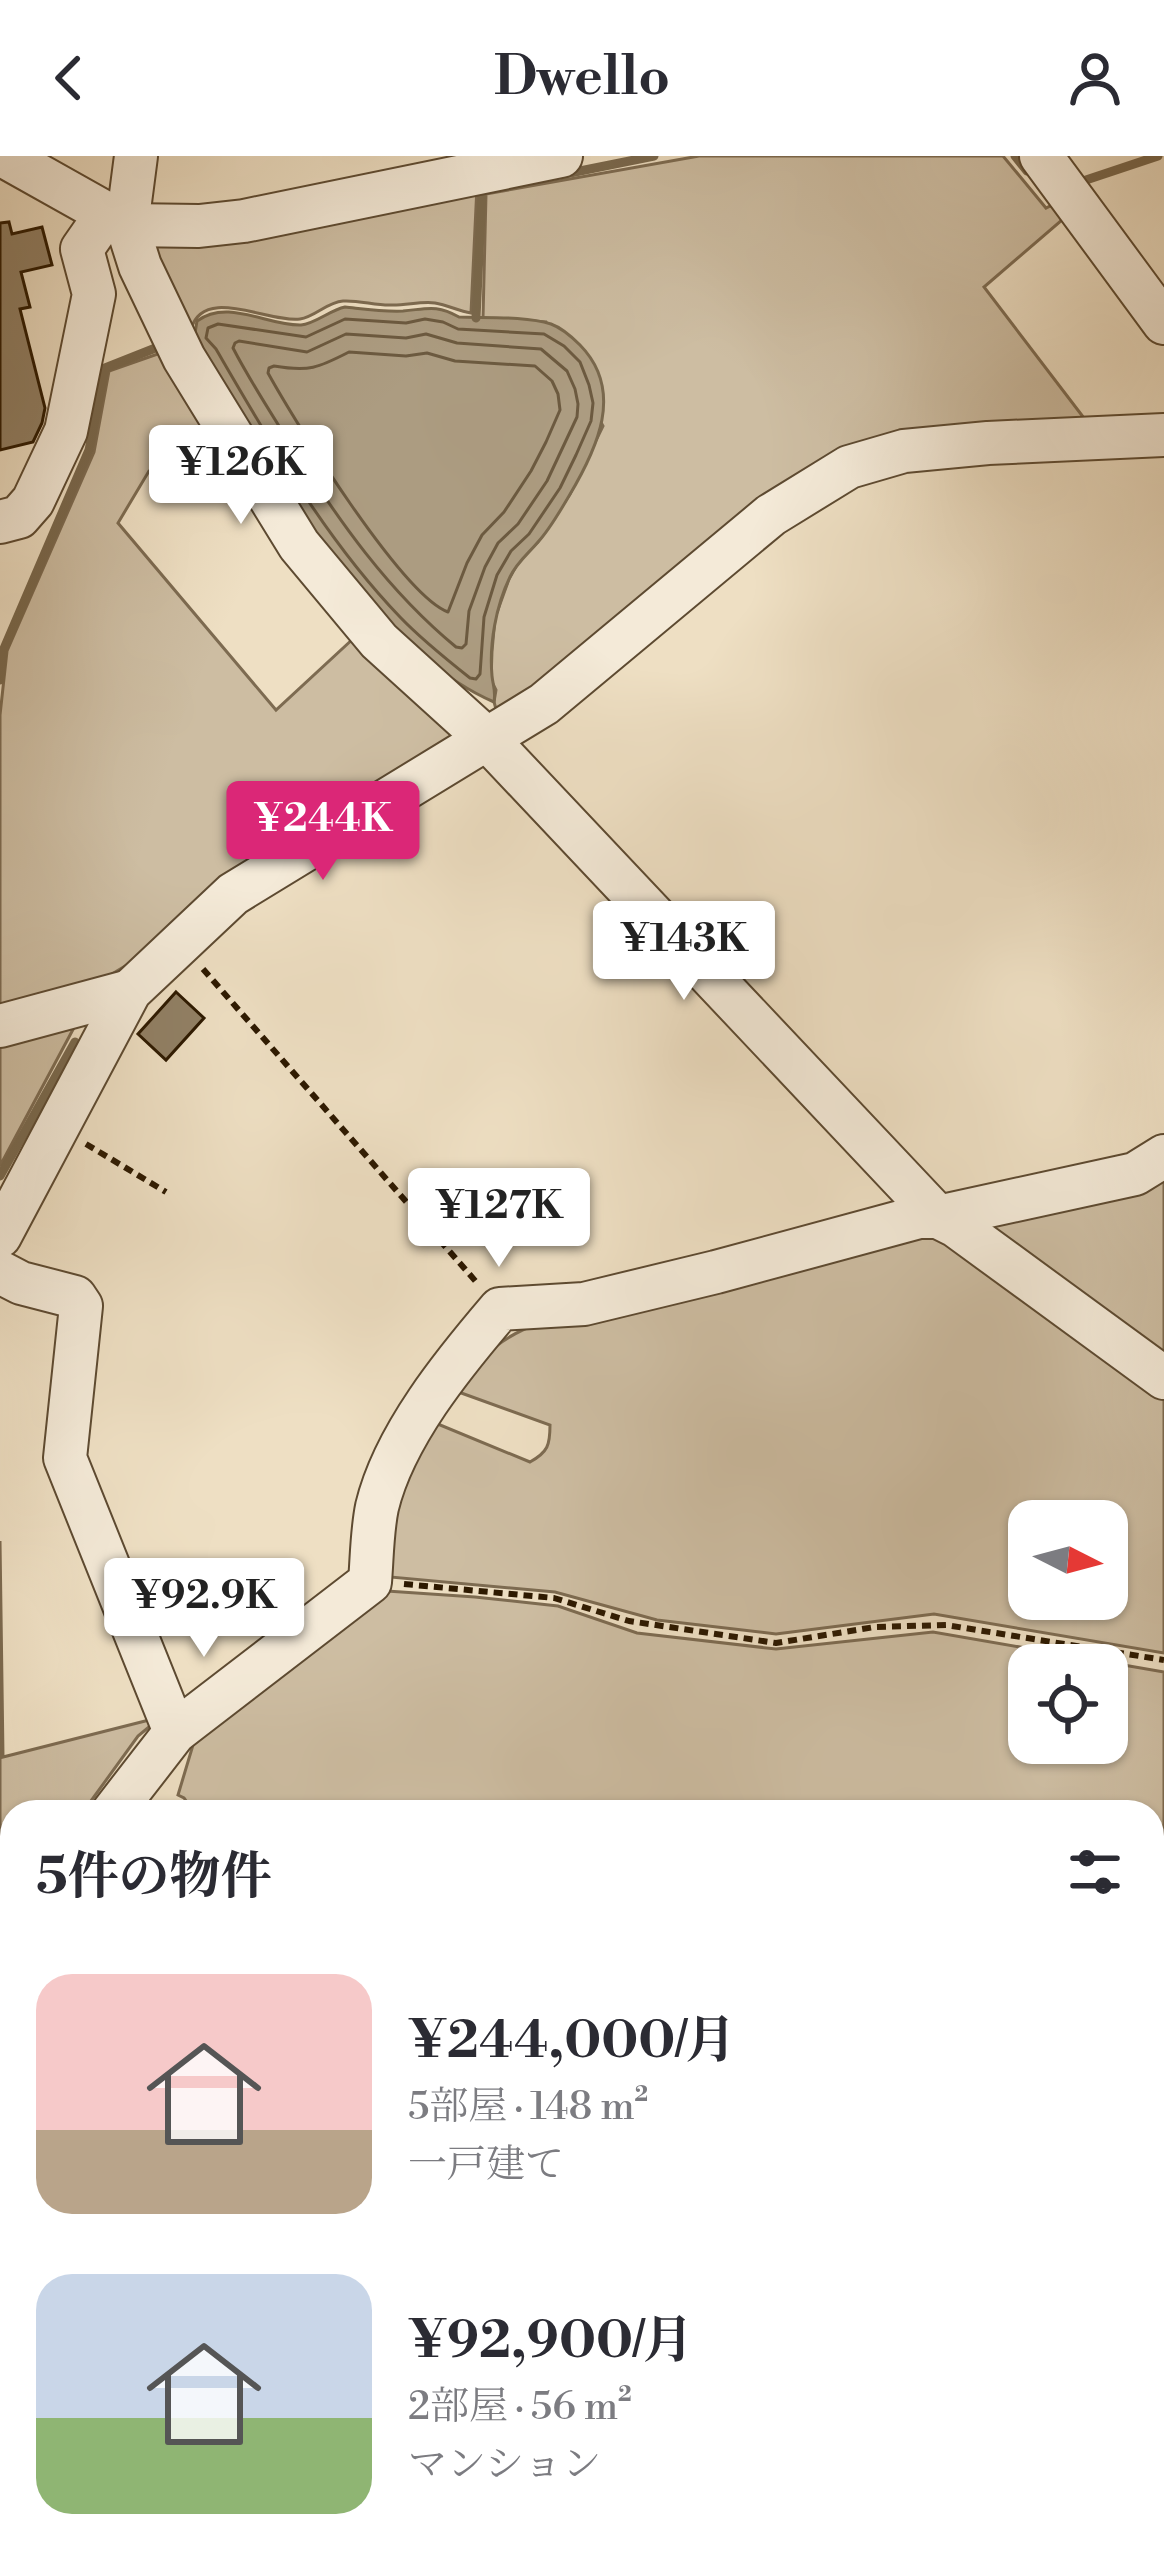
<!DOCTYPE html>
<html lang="ja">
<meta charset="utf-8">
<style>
:root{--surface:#fff;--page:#f7f7f7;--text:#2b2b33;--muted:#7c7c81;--accent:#db2777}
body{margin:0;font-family:"Libre Bodoni","Noto Serif JP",serif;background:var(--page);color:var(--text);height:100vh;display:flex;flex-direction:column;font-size:45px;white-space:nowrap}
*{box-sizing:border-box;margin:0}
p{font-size:39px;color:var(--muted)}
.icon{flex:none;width:66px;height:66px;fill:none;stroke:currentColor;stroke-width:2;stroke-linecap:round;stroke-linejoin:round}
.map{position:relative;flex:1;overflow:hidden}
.panel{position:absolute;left:0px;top:1644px;width:1164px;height:771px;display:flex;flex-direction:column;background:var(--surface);border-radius:36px 36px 0 0;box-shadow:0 3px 9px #0004}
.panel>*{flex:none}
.needle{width:78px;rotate:96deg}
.controls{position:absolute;left:1008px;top:1344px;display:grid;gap:24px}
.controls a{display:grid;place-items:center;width:120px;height:120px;border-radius:24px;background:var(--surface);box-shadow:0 3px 9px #0004;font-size:60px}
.price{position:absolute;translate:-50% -102px;padding:0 27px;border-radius:12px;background:#fff;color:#222;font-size:39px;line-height:78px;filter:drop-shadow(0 3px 6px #0008)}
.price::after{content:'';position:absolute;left:50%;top:72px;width:36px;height:27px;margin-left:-18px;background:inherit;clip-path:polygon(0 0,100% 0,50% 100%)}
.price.on{background:var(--accent);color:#fff}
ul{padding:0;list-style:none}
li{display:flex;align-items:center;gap:36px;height:300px;padding:0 36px}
li span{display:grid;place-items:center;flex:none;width:336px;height:240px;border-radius:36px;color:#555}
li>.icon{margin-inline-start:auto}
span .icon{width:144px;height:144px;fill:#fffc;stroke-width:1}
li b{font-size:51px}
h2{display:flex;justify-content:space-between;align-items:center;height:144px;padding:0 36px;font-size:51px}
header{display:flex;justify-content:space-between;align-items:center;height:156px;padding:0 36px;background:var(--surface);font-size:54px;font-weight:800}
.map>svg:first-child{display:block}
.green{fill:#cdbda2;stroke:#7d6b51;stroke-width:3;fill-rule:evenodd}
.water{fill:#ac9c81;stroke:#79684d;stroke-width:3}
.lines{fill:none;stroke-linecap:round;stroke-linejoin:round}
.shore{stroke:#6c5a40;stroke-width:3}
.stream{stroke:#79684d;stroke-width:9}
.building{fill:#918065;stroke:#2d1900;stroke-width:3}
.minor-casing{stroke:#5d4a31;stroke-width:46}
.path{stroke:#2d1900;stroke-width:6;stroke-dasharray:9 6;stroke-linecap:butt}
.minor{stroke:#f4ead8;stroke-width:42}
</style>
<header><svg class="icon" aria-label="back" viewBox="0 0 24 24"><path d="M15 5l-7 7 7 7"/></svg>Dwello<svg class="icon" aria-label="person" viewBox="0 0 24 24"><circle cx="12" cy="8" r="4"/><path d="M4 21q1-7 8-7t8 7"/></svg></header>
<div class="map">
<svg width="1164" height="2414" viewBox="0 0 1164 2414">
<rect width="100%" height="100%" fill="#eedfc3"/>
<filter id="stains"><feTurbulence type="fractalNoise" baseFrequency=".00167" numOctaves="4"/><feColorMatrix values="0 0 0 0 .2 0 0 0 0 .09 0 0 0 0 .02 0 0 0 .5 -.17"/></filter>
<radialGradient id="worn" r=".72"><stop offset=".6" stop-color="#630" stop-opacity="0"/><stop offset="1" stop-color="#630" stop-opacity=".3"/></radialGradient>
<g class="green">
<path d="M699 0H1003L1046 52 1060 45 1069 58 984 131 1087 266 914 276 498 560 494 546 496 534 491 524 492 495 495 462 509 423 521 401 538 386 570 338 603 270 546 166 483 162 486 38Z"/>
<path d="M477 30 471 157C458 155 448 149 435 147 420 145 405 150 389 149 374 149 358 144 343 145 327 146 315 161 300 163 268 167 204 129 191 173L144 81Z"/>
<path d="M169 194 216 273 149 315 118 367 276 554 355 481 453 575 447 594 145 798 102 824 0 855V559L7 495 94 296 109 215Z"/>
<path d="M77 866 0 1010V886Z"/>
<path d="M1164 1010V1212L967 1059Z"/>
<path d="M922 1068 1164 1231V1497L934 1458 776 1478 657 1464 555 1436 379 1420 384 1369 433 1266 530 1306C548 1296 550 1289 550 1269L453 1234C484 1200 497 1182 542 1166ZM1029 1365H1107V1443H1029Z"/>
<path d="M0 1385 3 1601 161 1561 138 1580 83 1656H12V1767L0 1787Z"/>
<path d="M372 1434 475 1441 558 1450 637 1477 776 1493 933 1476 1164 1516V1783L1152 1796V1656H194L184 1642 178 1639 193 1589ZM1029 1509H1107V1587H1029Z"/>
</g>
<g class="water">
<path d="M345 151C364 153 384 156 403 155 427 153 436 148 459 161 486 162 526 160 551 168 562 172 572 181 580 189 625 235 597 293 569 340 560 355 550 373 538 386 528 398 517 406 510 421 496 450 489 488 492 520 493 530 496 535 494 546 367 492 265 298 194 183L197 165C228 142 267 170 301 169 315 168 330 154 345 151Z"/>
<path d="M12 1900V2403H1152V1935L1164 1934V2414H0V1932Z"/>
</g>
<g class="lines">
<g class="shore">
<path d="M345 163 406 167 425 163 443 166 458 173 544 178 564 190 580 206 589 229 593 247 591 265 576 299 560 332 529 378 511 395 497 419 484 461 480 518 476 523 470 522C446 503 421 483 400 461 325 383 270 286 216 193L206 182 208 172 218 168 306 181Z"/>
<path d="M346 178 406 182 426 178 457 187 541 193 567 215 575 233 578 248 577 261 547 325 518 368 498 387 485 411 469 455 466 488 462 492 456 491C388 435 338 364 291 289 271 257 250 225 233 192L235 187 239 185 307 196Z"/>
<path d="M349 196 406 200 427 197 455 205 535 210 552 225 558 238 560 254 546 286 531 315 504 356 482 379 467 407 448 456C402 439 295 266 268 217L269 212 274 210C309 216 318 212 349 196Z"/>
</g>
<g class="stream">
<path d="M1015 0 1027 15"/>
<path d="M565 18 654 0"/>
<path d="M1086 24 1158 0"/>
<path d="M476 162 482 34 489 32"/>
<path d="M0 524 3 495 89 294 105 212 158 191"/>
<path d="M0 1020 75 886"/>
</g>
</g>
<g class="building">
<path d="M9 66 12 78 42 71 52 109 21 116 30 151 20 153 45 252 42 267 33 286 0 294V67Z"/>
<path d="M176 836 204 862 166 904 138 878Z"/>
</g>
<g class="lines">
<defs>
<g id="minor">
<path d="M4 0 127 69 199 70 244 65 561 0"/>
<path d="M136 0 127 69 140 110 184 202 299 389 379 485 487 583 938 1061 956 1070 1164 1222"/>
<path d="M1041 0 1164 167"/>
<path d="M0 366 19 361 33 345 66 275 94 138 82 93 107 57"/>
<path d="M0 870 130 835"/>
<path d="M0 1080 130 835 233 738 544 548 771 359 849 311 904 295 988 287 1164 279"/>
<path d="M0 1116 21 1127 75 1141 81 1150 65 1302 175 1576"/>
<path d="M113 1656 175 1576 370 1426C372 1401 372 1375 377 1351 394 1280 453 1208 500 1153L584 1148 716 1116 919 1061H938L1135 1018 1164 1000"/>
<path d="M1152 1804 1164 1790"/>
<path d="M0 1824 12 1806"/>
<path d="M1152 1880 1164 1881"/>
</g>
</defs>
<use href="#minor" class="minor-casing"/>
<g class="path">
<path d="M203 813 478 1128"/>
<path d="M86 988 166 1036"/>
<path d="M404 1428 554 1442 629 1465 776 1487 875 1471 946 1469 1164 1504"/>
<path d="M243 1443 252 1475"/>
</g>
<use href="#minor" class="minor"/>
</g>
<rect width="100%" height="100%" filter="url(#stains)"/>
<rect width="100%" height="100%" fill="url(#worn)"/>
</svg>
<div class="controls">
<a><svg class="needle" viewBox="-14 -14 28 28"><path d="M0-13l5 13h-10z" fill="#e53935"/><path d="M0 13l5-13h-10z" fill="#7c7c81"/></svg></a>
<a><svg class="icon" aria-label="locate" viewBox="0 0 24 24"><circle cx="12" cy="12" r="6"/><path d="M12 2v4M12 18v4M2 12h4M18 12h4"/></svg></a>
</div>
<b class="price" style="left:241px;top:371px">¥126K</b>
<b class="price on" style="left:323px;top:727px">¥244K</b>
<b class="price" style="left:684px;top:847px">¥143K</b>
<b class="price" style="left:499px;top:1114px">¥127K</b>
<b class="price" style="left:204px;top:1504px">¥92.9K</b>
<section class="panel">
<h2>5件の物件<svg class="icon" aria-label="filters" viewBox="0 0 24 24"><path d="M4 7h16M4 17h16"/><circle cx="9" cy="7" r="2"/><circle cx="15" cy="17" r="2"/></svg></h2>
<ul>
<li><span style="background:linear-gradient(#f6c9c9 65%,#b9a48a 0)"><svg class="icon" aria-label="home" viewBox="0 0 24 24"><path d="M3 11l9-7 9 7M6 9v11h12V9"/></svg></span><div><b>¥244,000/月</b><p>5部屋 · 148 m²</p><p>一戸建て</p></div></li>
<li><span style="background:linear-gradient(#c9d6e8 60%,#8fb573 0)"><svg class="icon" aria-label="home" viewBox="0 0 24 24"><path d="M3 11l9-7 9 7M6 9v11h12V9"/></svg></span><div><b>¥92,900/月</b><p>2部屋 · 56 m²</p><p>マンション</p></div></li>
</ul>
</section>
</div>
